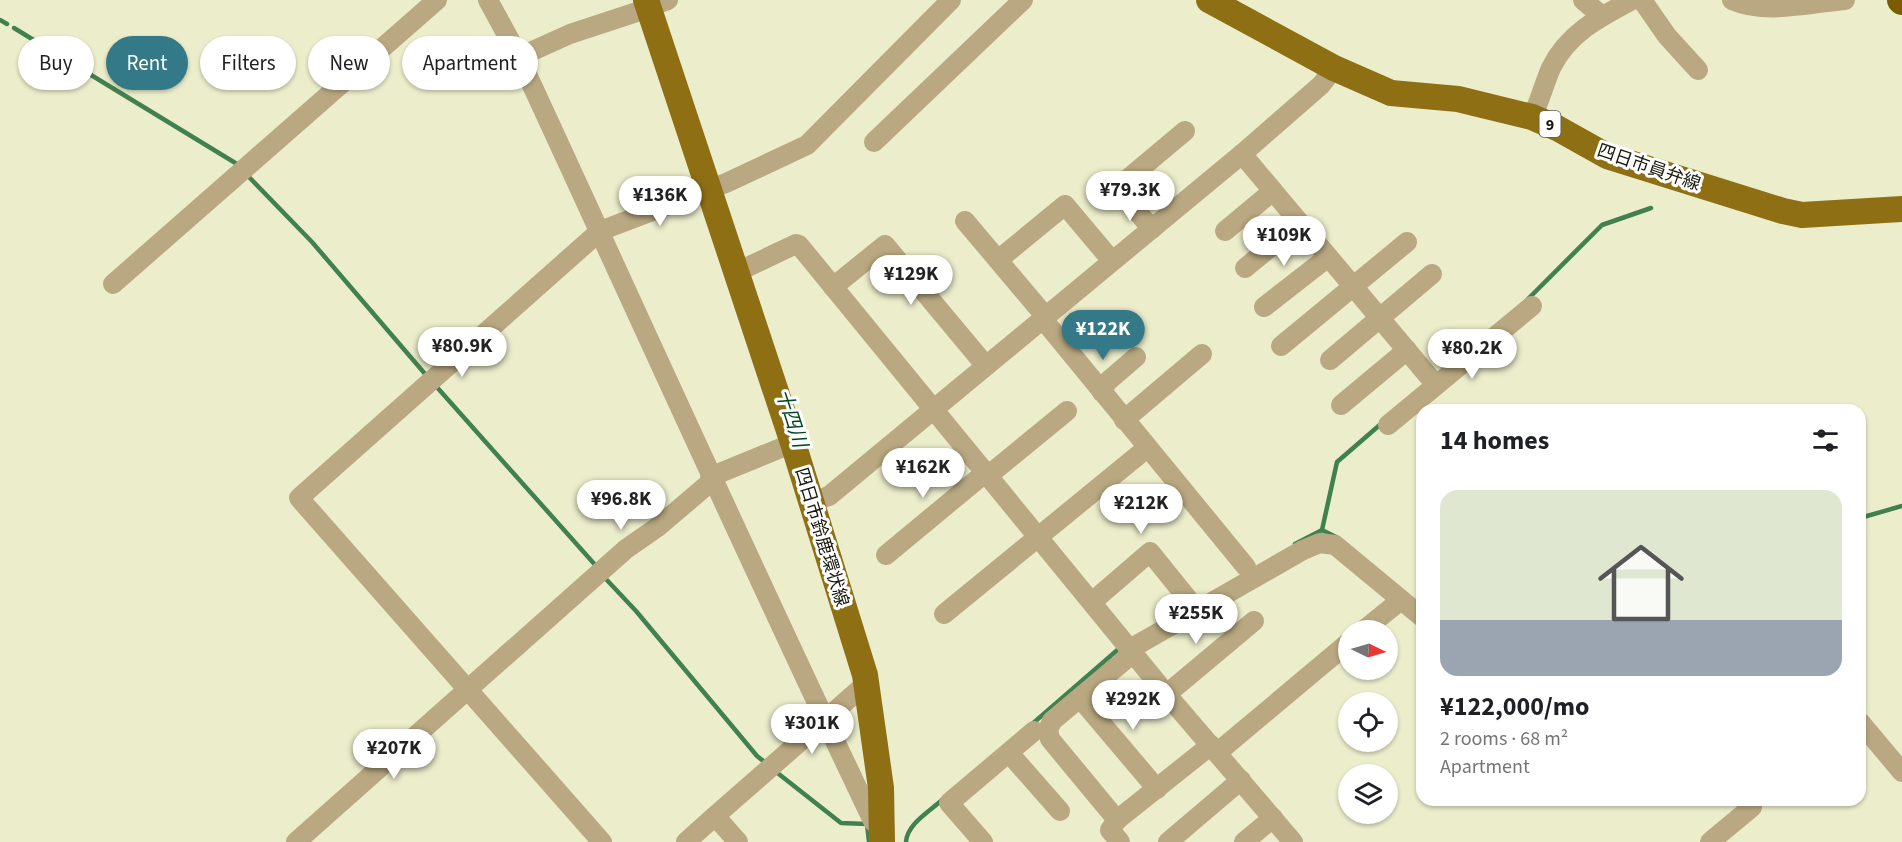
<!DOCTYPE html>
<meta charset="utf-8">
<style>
:root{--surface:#fff;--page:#f2f2f2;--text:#202124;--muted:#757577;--accent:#347987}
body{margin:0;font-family:"Source Sans 3","Noto Sans JP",sans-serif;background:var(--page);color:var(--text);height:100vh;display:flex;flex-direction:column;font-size:22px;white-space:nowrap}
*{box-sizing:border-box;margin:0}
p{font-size:20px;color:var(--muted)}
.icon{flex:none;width:33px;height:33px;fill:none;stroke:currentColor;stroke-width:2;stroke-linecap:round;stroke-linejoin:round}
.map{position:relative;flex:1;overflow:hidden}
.drawer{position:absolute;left:1416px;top:404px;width:450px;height:402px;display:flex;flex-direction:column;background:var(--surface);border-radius:18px;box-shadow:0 2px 4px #0004}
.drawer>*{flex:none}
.hud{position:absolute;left:18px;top:36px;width:570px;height:54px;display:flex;gap:12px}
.needle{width:39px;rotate:95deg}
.buttons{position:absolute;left:1338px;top:620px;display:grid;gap:12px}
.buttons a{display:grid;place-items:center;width:60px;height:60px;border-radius:50%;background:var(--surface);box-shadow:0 2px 4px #0004;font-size:30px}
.price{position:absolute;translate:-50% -51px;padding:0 14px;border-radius:21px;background:#fff;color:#222;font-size:20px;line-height:39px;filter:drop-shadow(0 2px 3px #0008)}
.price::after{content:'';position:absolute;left:50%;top:36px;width:18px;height:14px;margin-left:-9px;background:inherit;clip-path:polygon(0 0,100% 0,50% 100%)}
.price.on{background:var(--accent);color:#fff}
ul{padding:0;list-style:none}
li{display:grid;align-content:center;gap:12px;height:318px;padding:0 24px}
li span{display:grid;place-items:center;height:186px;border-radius:18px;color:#555}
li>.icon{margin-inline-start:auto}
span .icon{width:108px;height:108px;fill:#fffc;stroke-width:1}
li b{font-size:26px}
h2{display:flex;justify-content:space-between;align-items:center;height:72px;padding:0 24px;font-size:26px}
.chip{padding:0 21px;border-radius:27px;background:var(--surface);box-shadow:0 2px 4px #0004;font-size:21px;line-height:54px}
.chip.on{background:var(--accent);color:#fff}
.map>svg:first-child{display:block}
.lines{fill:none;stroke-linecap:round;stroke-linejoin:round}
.stream{stroke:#41804f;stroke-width:4.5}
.minor{stroke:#b9a881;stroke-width:20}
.major{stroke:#8f6f14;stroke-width:26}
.highway{stroke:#7a5d00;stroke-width:28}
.labels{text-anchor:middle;stroke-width:6;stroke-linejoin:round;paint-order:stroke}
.shield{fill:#fff;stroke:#5d5d55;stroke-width:1.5}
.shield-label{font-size:16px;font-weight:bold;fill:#18180c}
.street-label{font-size:18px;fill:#18180c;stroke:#fff}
.water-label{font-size:20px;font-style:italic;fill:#01481f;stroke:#fff}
</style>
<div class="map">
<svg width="1902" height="842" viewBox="0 0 1902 842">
<rect width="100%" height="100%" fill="#ecedcb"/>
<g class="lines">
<g class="stream">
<path d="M0 20 7 24"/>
<path d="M14 28 237 164"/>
<path d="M248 176 312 242 426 375"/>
<path d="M1528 299 1602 225 1651 208"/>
<path d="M435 385 597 567"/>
<path d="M1860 518 1902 506"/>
<path d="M1322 530 1337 462 1382 423"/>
<path d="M1295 544 1322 530 1338 538"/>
<path d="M605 578 636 611 757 756 767 764"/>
<path d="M1031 725 1122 646"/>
<path d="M775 771 841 823 867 824 869 842"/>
<path d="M906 842C907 824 930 811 942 800"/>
</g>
<g class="minor">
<path d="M488 0 519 57C637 312 752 568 873 821L883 831"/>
<path d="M1583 0 1602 16"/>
<path d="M1642 0 1667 36 1698 70"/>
<path d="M1732 0C1766 15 1809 3 1845 0"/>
<path d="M648 7 668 0"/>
<path d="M519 57 570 34 649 8"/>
<path d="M1532 117C1540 101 1544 84 1551 68 1568 33 1600 17 1632 0"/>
<path d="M874 142 1023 0"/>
<path d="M1242 154 1436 385"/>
<path d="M965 221 1045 316"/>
<path d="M1152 229 1117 188 1185 131"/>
<path d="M1225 231 1273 191"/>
<path d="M998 260 1065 205 1112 261"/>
<path d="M1245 268 1300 223"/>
<path d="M735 273 796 244 799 245 1168 696 1293 842"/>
<path d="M113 284 437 0"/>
<path d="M833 287 885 245 986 366"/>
<path d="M1264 307 1328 257"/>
<path d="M1042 318 1246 567"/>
<path d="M1281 346 1407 242"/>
<path d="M1330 360 1432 274"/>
<path d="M1102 392 1107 382 1136 357"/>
<path d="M1341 405 1407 350"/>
<path d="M1124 420 1202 354"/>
<path d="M1388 425 1532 306"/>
<path d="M986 474 995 470 1067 411"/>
<path d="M710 477 793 443"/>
<path d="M810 502 829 496 1242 154 1321 85 1334 68"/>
<path d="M886 555 985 473"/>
<path d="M1092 602 1150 552 1196 609"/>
<path d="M944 614 1147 448"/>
<path d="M1364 630 1401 600"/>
<path d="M1168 696 1174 688 1254 621"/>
<path d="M1080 698 1157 789"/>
<path d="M1860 722 1902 772"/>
<path d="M1218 752 1348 643"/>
<path d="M1009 753 1060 811"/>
<path d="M715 816 860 689 867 688"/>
<path d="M1117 820 1050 739 1048 730 1052 721 1126 659 1130 649 1303 550 1320 543 1335 545 1422 617"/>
<path d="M296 842 626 549 659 526 713 480"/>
<path d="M602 842 299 498 600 231 726 183 807 145 951 0"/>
<path d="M686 842 715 816 738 842"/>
<path d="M983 842 949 803 1034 731"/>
<path d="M1120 842 1110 830 1117 820 1211 745"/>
<path d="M1168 842 1241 780"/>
<path d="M1244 842 1273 818"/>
<path d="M1710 842 1752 807"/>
</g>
<g class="major">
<path d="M646 0 793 443 865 675 881 788 882 842"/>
<path d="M1209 0 1334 68 1391 93 1458 99 1532 117 1557 128 1607 156 1783 211 1802 215 1902 209"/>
</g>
<path class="highway" d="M1901 0 1902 1"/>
</g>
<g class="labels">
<rect class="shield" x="1539.5" y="111" width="21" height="26" rx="4.5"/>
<g class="shield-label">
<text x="1550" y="130">9</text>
</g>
<g class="street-label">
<text transform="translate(1649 167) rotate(19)" y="6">四日市員弁線</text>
<text transform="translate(822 537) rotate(73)" y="6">四日市鈴鹿環状線</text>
</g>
<g class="water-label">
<text transform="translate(792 418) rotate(72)" y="7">十四川</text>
</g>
</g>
</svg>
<div class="buttons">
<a><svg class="needle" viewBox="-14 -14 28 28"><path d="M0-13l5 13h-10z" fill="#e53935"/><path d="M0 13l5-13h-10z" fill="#757577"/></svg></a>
<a><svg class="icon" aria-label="locate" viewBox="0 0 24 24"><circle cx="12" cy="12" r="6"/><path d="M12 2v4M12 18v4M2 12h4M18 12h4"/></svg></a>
<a><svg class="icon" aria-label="layers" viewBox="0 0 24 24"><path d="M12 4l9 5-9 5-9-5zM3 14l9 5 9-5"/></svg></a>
</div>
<b class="price" style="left:1130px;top:222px">¥79.3K</b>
<b class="price" style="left:660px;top:227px">¥136K</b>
<b class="price" style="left:1284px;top:267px">¥109K</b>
<b class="price" style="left:911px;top:306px">¥129K</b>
<b class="price on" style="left:1103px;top:361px">¥122K</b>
<b class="price" style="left:462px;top:378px">¥80.9K</b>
<b class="price" style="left:1472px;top:380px">¥80.2K</b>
<b class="price" style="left:923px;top:499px">¥162K</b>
<b class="price" style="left:621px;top:531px">¥96.8K</b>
<b class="price" style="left:1141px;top:535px">¥212K</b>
<b class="price" style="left:1196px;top:645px">¥255K</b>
<b class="price" style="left:1133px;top:731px">¥292K</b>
<b class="price" style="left:812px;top:755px">¥301K</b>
<b class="price" style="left:394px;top:780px">¥207K</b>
<div class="hud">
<a class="chip">Buy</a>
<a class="chip on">Rent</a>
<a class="chip">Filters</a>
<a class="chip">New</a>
<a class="chip">Apartment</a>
</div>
<section class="drawer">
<h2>14 homes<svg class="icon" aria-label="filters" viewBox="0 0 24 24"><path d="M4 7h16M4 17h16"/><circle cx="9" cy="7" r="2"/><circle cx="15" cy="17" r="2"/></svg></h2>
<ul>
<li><span style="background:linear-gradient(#dfe7d0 70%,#9aa5b1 0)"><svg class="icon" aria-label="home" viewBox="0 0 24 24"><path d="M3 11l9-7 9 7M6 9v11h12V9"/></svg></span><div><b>¥122,000/mo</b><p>2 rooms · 68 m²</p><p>Apartment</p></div></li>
</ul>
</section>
</div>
